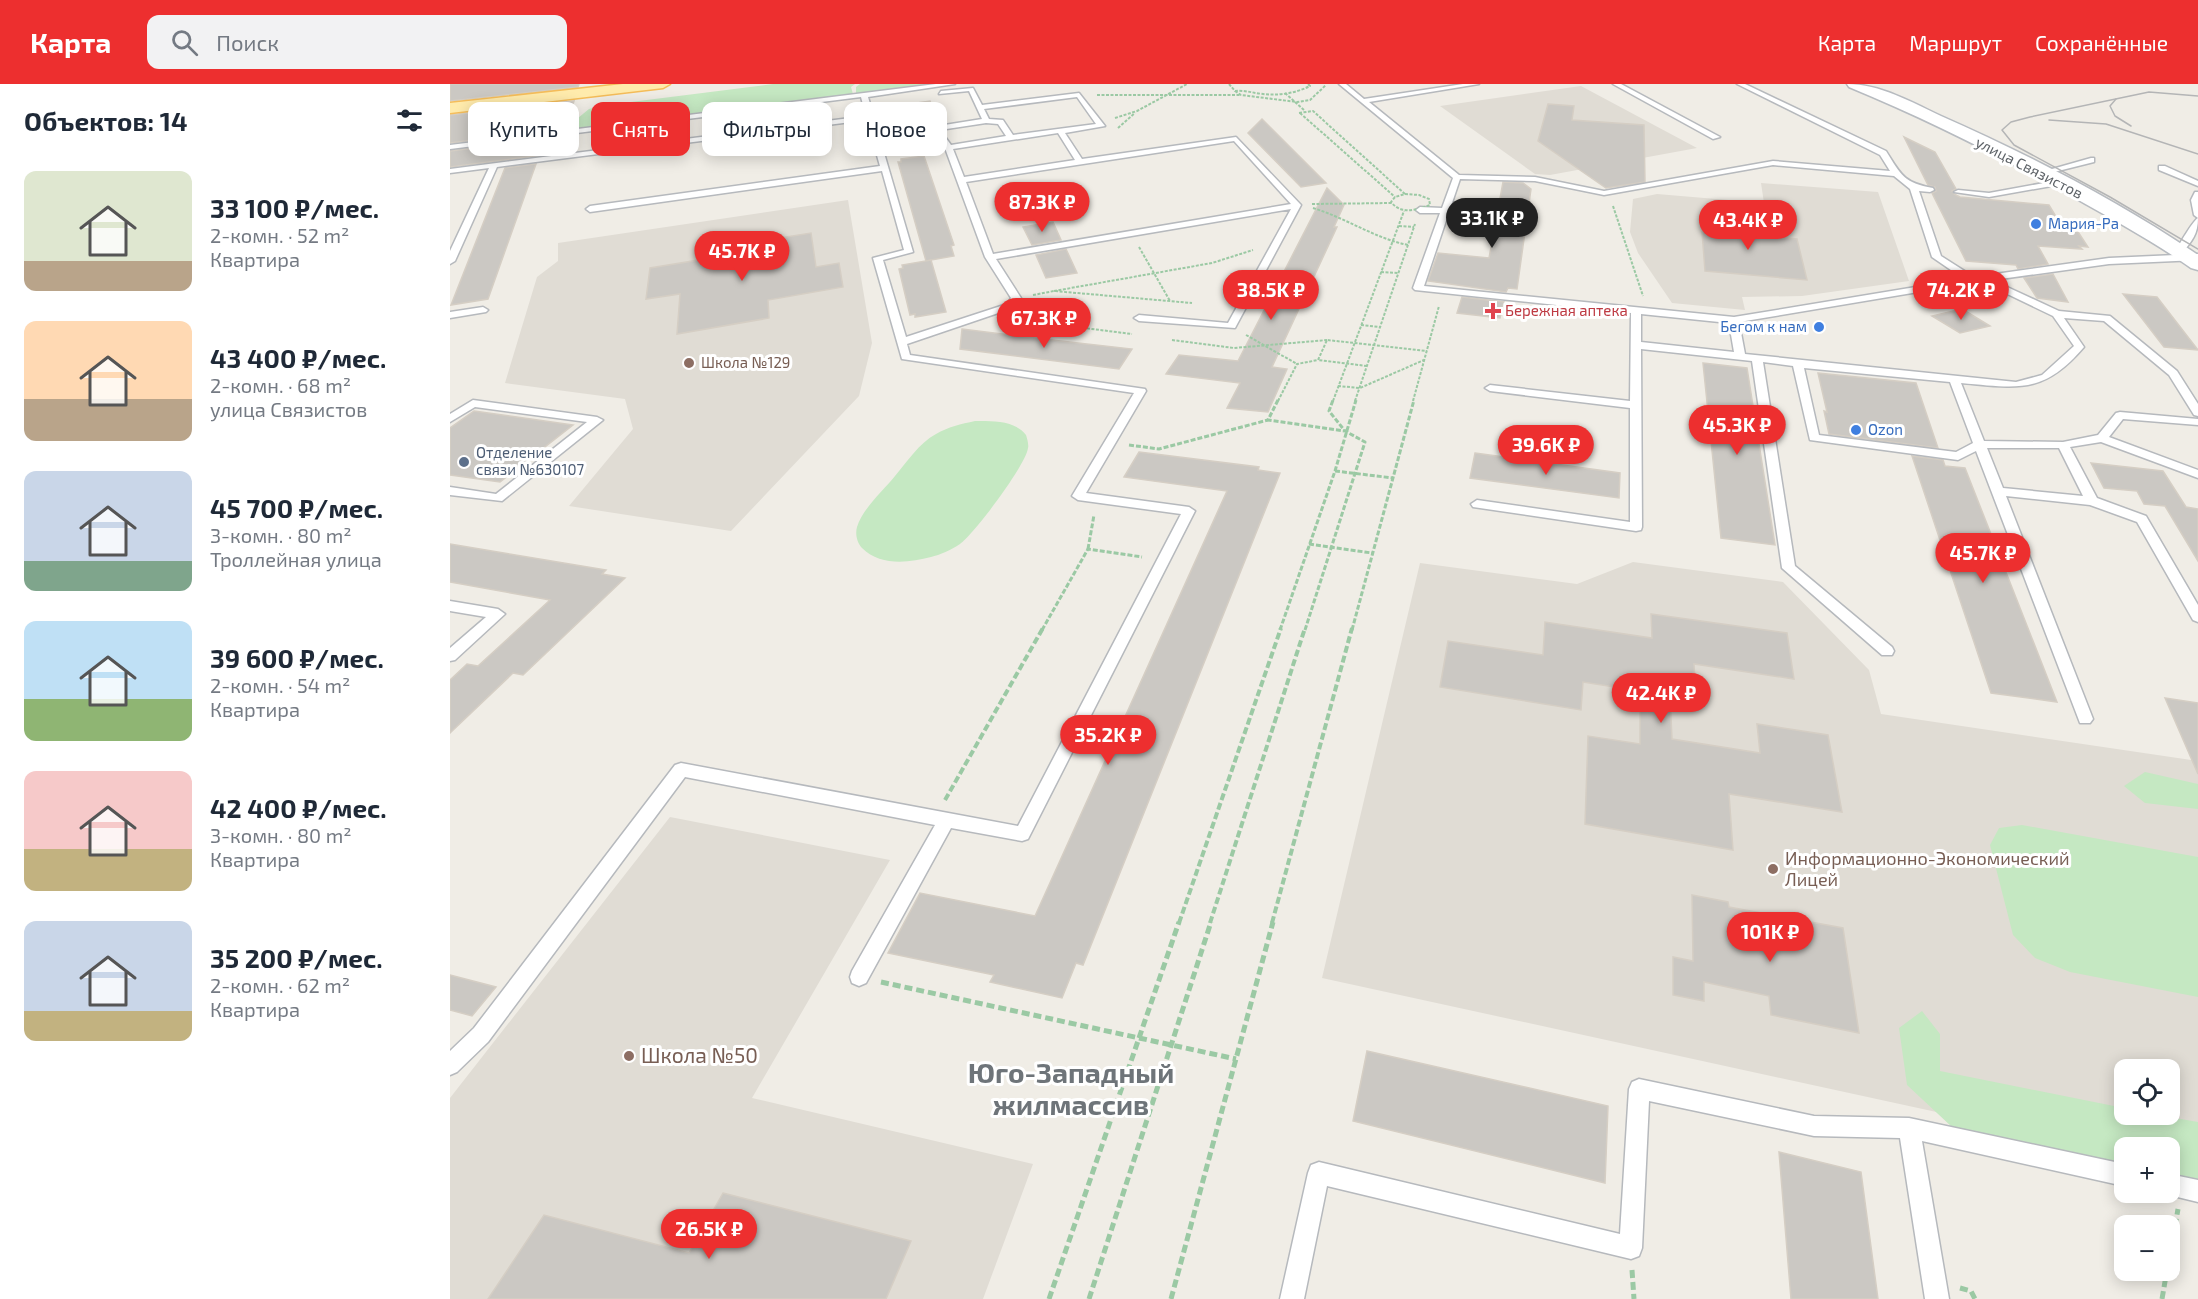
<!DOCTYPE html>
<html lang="ru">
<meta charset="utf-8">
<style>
:root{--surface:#fff;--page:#f2f2f3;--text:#1f2937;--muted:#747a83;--accent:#ed2f2f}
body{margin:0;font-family:"Exo 2",sans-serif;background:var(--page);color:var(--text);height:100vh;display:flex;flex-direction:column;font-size:22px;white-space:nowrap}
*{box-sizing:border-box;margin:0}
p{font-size:20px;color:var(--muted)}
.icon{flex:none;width:33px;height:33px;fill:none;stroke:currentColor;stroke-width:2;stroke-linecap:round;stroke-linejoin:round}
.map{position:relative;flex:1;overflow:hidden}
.panel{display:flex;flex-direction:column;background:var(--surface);width:450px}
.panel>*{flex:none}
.hud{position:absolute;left:18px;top:18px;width:570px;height:54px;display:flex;gap:12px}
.tools{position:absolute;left:1664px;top:975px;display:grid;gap:12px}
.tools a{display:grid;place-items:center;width:66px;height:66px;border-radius:12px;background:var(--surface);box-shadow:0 3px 15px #0003;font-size:30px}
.price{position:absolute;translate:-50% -51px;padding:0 14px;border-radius:21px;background:var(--accent);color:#fff;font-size:20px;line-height:39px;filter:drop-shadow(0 2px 3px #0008)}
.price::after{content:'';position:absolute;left:50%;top:36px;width:18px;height:14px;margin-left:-9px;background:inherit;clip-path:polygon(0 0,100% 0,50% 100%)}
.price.selected{background:#222;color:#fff}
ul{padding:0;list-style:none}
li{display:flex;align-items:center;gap:18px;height:150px;padding:0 24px}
li span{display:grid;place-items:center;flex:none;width:168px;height:120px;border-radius:12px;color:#555}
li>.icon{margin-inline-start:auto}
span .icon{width:72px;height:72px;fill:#fffc;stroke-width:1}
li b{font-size:26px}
h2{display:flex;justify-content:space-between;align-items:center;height:72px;padding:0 24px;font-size:26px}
.tag{padding:0 21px;border-radius:12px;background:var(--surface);box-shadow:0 3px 15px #0003;font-size:21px;line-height:54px}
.tag.selected{background:var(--accent);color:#fff}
header{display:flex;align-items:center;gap:36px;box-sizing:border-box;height:84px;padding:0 30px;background:var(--accent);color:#fff}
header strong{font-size:28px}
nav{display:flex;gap:33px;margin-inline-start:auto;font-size:21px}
.search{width:420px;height:54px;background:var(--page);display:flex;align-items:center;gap:15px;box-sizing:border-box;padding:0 21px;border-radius:12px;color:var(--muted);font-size:22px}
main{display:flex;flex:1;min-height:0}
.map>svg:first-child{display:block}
.education{fill:#e0dcd4;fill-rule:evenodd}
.green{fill:#c5e8c2}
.building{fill:#cbc8c3;stroke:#d5cec4;stroke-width:1.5}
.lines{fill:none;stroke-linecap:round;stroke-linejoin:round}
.service-casing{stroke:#b6b9bd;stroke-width:3}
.secondary-casing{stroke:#b7bbc0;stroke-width:3}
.primary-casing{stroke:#f5bd5a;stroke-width:3}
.path-far3{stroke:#9bc9a4;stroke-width:2;stroke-dasharray:3 1.5;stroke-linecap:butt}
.path-far2{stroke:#9bc9a4;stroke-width:3;stroke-dasharray:5 2;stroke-linecap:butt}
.path-far1{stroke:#9bc9a4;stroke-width:4;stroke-dasharray:7 3;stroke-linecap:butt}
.path{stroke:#9bc9a4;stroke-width:5;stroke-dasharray:8 4;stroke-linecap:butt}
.service{fill:#fff;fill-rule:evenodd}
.secondary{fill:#fff;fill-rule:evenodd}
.primary{fill:#ffebac;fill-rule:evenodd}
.tram{stroke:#b4b5b6;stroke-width:1.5}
.shop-dot{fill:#3f7fe0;stroke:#fff;stroke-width:2}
.health-dot{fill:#e0444e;stroke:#fff;stroke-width:2}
.education-dot{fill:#8d6e63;stroke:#fff;stroke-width:2}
.service-dot{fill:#5c6f8a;stroke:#fff;stroke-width:2}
.labels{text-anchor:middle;stroke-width:6;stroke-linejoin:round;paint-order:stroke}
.far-street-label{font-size:15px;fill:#5d6267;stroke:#fff}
.far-shop-label{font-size:15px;fill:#366cbe;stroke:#fff;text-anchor:start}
.far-health-label{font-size:15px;fill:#be3a42;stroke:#fff;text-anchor:start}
.far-education-label{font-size:15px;fill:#785e54;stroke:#fff;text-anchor:start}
.far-service-label{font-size:15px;fill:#4e5e75;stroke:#fff;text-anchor:start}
.education-label{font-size:18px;fill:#785e54;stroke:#fff;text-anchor:start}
.near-education-label{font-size:21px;fill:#785e54;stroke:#fff;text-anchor:start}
.near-district-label{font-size:28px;font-weight:bold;fill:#6e7479;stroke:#fff}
</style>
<header>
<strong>Карта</strong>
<div class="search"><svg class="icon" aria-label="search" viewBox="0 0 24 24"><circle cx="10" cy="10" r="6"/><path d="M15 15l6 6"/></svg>Поиск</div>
<nav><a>Карта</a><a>Маршрут</a><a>Сохранённые</a></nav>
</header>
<main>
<section class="panel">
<h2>Объектов: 14<svg class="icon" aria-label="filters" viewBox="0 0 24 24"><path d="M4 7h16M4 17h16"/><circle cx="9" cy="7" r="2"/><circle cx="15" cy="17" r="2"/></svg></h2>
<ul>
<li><span style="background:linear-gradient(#dfe7d0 75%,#b9a48a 0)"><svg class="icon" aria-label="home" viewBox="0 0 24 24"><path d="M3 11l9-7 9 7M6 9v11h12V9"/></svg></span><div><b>33 100 ₽/мес.</b><p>2-комн. · 52 m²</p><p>Квартира</p></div></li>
<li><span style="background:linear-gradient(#ffd9b3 65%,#b9a48a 0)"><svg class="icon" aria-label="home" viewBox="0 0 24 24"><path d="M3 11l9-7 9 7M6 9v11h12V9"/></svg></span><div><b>43 400 ₽/мес.</b><p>2-комн. · 68 m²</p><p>улица Связистов</p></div></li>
<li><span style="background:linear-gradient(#c9d6e8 75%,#7fa58c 0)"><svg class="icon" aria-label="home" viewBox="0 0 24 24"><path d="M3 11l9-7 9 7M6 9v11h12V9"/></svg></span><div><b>45 700 ₽/мес.</b><p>3-комн. · 80 m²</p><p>Троллейная улица</p></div></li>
<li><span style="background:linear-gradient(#bfe0f5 65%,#8fb573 0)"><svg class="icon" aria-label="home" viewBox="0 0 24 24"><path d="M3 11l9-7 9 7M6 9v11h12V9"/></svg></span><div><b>39 600 ₽/мес.</b><p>2-комн. · 54 m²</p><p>Квартира</p></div></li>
<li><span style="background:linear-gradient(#f6c9c9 65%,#c2b280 0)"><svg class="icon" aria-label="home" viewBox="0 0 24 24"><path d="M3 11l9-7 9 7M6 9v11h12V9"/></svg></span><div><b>42 400 ₽/мес.</b><p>3-комн. · 80 m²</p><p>Квартира</p></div></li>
<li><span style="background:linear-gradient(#c9d6e8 75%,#c2b280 0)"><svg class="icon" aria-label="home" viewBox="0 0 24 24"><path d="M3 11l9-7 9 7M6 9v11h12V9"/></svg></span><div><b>35 200 ₽/мес.</b><p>2-комн. · 62 m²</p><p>Квартира</p></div></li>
</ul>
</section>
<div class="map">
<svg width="1748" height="1215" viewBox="0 0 1748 1215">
<rect width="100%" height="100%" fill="#f0ede6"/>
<g class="education">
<path d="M1131 2 1247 64 1100 91 1085 90 990 22Z"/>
<path d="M1311 99 1428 108 1459 197 1352 212 1292 213 1295 226 1222 219 1188 169 1180 148 1183 115 1207 110 1314 119Z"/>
<path d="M398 116 422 259 409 312 281 447 119 422 183 345 175 315 55 299 87 193 108 177V159Z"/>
<path d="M1183 478 1333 498 1419 586 1431 630 1748 677V1085L1719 1064H1674V1069L872 894 970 479 1127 500ZM1674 986H1719V1030H1674Z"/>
<path d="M220 733 440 776 302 1014 583 1080 533 1215H0V1014Z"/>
</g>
<g class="green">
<path d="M323 0H405L401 3 403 10 400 11 133 45 117 43 139 25 149 22Z"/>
<path d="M410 0H488L409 10 406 9V3Z"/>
<path d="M525 337C541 337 565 336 576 351 577 354 579 361 578 364 576 381 524 450 510 460 501 466 490 471 481 473 458 479 430 482 412 464 407 459 405 450 407 443 413 424 433 407 445 392 457 378 469 359 486 350 498 343 511 340 525 337Z"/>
<path d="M1695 688 1748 700V725L1695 719 1674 702Z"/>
<path d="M1572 741 1748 773V913L1620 888 1585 874 1563 851 1540 761 1549 744Z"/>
<path d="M1472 927 1490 950V987L1674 1024V1030L1708 1031 1748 1038V1096L1719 1090V1064H1674V1080L1503 1044 1457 1001 1449 944Z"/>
</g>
<g class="building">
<path d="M0 0H129L128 3 0 17Z"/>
<path d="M124 17 115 44 0 59V31Z"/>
<path d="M480 17 489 38 467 41 459 20Z"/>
<path d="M1098 20 1124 22 1122 36 1194 41 1195 98 1156 104 1088 57Z"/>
<path d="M812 35 876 99 851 103 798 49Z"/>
<path d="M112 53 107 69 0 83V67Z"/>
<path d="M1454 53 1485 68 1506 105 1502 107 1504 110 1510 113 1599 121 1608 136 1621 137 1638 163 1629 162 1632 165 1588 162 1598 180 1568 185 1566 181 1516 177 1482 109 1486 107 1485 103 1478 101Z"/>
<path d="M474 72 504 161 501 162 504 172 476 177 448 78H451V75Z"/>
<path d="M86 80 38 215 1 221 55 84Z"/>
<path d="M1053 98 1073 99 1081 105 1067 205 1058 204 1056 208 978 197 988 169 1039 174Z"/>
<path d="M877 104 894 121 884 143H887L822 283 837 285 818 328 777 324 790 299 716 290 729 271 788 277Z"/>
<path d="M1253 126 1285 129 1288 150 1347 155 1357 196 1255 187 1252 148H1255Z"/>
<path d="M603 138 611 156 582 161 573 143Z"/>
<path d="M361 149 366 183 389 179 393 203 318 216 319 234 227 250 230 210 196 215 200 184 273 172V163Z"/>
<path d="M616 165 627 189 596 194 586 171Z"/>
<path d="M481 176 496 228 465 233V230L460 231 449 185 453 184 452 181Z"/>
<path d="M1603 190 1618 218 1587 214 1574 194Z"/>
<path d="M1673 210 1707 213 1748 266 1714 263Z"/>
<path d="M1012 213 1054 218 1050 234 1007 229Z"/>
<path d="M1512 225 1540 242 1510 249 1482 232Z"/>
<path d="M512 245 593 255 682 265 669 285 510 265Z"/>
<path d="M1253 279 1297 284 1325 461 1271 454Z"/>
<path d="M1368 289 1466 299 1488 364 1379 350 1374 327 1377 328Z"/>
<path d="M24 327 88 336 123 341 50 398 0 391V344Z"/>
<path d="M689 368 809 383 808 386 830 389 633 881 626 879 612 914 540 898 544 891 438 869 470 809 585 832 777 407 674 393Z"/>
<path d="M1025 369 1170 389 1169 414 1020 394Z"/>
<path d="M1462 372 1493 376 1495 382 1515 384 1607 618 1541 609Z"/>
<path d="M1641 379 1713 387 1736 423 1748 425V477L1715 422 1694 420 1687 407 1654 404Z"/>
<path d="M0 460 156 486 152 490 175 494 73 591 63 589 0 649V596L17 580 28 582 100 516 0 498Z"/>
<path d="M1201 530 1337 549 1344 595 1244 580 1246 615 1220 612 1222 655 1310 669 1307 640 1378 651 1392 728 1279 710 1283 766 1135 740 1138 652 1190 660V607L1133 598 1131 626 990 603 998 557 1093 571 1095 538 1202 554Z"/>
<path d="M1715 614 1748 619V690Z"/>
<path d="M1242 811 1278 818 1279 823 1393 844 1409 949 1321 931 1319 912 1254 898V917L1223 911V873L1243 877Z"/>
<path d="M0 891 46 903 22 932 0 926Z"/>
<path d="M917 967 1158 1022 1155 1099 903 1037Z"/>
<path d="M1329 1068 1411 1088 1428 1215H1341Z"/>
<path d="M273 1109 461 1157 436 1215H38L94 1131 239 1169Z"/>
</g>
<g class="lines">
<defs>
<g id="service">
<path d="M486 0H505L418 13 426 40 457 47 532 35 519 7 489 10 491 7 523 4 532 21 629 9 655 42 615 49 632 75 786 53 851 121 785 244 689 237 684 234 689 231 778 239 841 125 546 175 571 214 563 224 457 260 460 271 695 305 696 307 636 409 739 423 745 427 578 755 572 757 501 744 416 899 409 902 402 899 400 893 402 887 485 741 235 693 38 958 7 988 0 991V967L24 944 225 681 231 679 568 742 731 430 628 416 622 412 684 309 452 275 423 174 454 166 432 87 140 128 136 125 140 122 430 82 417 36 47 83 5 177 0 180V167L39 84 0 89V85L416 32 411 13 0 65V61ZM627 13 646 40 563 51 553 36 539 35 534 25ZM536 39 548 40 556 52 501 61 490 46ZM427 45 457 51 483 47 495 64 535 173 561 214 557 220 456 253 433 176 463 168ZM608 49 625 76 514 93 503 65ZM784 57 841 120 543 170 516 98Z"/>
<path d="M889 0H896L914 15 1013 0H1029L919 18 1009 91 1085 93 1154 107 1323 77 1440 87 1430 71 1287 0H1295L1436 67C1451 91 1454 99 1483 104L1484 106 1480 108 1469 107 1491 172 1524 193 1659 174 1748 170V176L1659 180 1536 197 1555 202 1609 227 1660 232 1727 287 1748 320V332L1744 331 1719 291 1654 237 1614 234 1634 263C1593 311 1568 304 1511 299L1534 357 1613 358 1648 351 1666 329 1670 328 1748 335V341L1673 335 1659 353 1748 386V394L1651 358 1620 363 1647 414 1696 432 1748 521V538L1743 536 1687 438 1640 421 1556 412 1643 635 1640 639H1630L1526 367 1508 376 1360 356 1343 282 1313 278 1345 482 1442 563 1444 567 1442 571H1432L1332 484 1302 277 1191 265 1192 443 1191 446 1186 447 1023 423 1021 420 1027 416 1180 438V324L1040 307 1035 304 1040 301 1180 317 1181 229 965 206 963 204 990 129H970L966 126 970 123 992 124 1003 94ZM1323 81 1444 92 1460 105 1482 173 1514 195 1284 233 974 202 1010 95 1085 97 1154 111ZM1522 199 1549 206 1603 232 1624 262 1592 291 1566 298 1295 270 1289 238ZM1191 230 1279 239 1284 268 1191 258ZM1354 284 1500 298 1523 359 1506 368 1369 351ZM1537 364H1609L1633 412 1553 404Z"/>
<path d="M1163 0H1171L1270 53 1263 55Z"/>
<path d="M1641 74H1644V78L1592 91 1588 89Z"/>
<path d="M1709 82H1715L1748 97V102L1709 86Z"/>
<path d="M1610 96 1614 98 1613 100 1539 113 1504 108 1508 106 1539 109Z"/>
<path d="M1745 108H1748V134L1744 131 1741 116Z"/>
<path d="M1748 134C1748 150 1742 157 1732 169H1726L1725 167C1731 159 1741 139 1748 134Z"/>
<path d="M33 223 38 226 36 228 0 234V228Z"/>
<path d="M23 316 147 333 153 336 52 417 0 411V403L46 410 137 338 25 323 0 338V330Z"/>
<path d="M0 517 48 525 55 530 5 576 0 577V564L36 533 0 527Z"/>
<path d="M1189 995 1364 1032 1459 1034 1674 1080V1102L1472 1057 1499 1215H1475L1450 1054 1364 1052 1199 1017 1192 1164 1189 1172 1181 1175 877 1102 854 1215H830L858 1089 861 1081 869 1078 1170 1150 1179 1005 1182 998Z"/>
<path d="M1719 1090 1748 1096V1118L1711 1109 1719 1108Z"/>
</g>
<path id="secondary" d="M1397 0C1430 0 1461 18 1491 32 1575 69 1666 116 1742 167L1748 171V186L1741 184C1706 159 1669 139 1632 118 1556 75 1479 36 1399 3Z"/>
<path id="primary" d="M173 0H220L213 4 0 29V19Z"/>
</defs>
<use href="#service" class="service-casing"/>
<use href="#secondary" class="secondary-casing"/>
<use href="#primary" class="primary-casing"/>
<g class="path-far3">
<path d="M779 0 785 7C795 6 803 9 813 10 829 12 846 9 860 2L858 0"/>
<path d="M785 7 791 11 847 18 860 16 876 1"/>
<path d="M835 9 855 27"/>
<path d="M647 11H791"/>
<path d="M849 29 863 27 955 110"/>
<path d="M850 29 945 113"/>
<path d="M665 34 687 27 737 0"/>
<path d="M668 44 685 29"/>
<path d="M955 110 969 111 979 115 980 121C967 126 951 131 941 118L945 113Z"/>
<path d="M862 120 942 119"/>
<path d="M1163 122 1193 212"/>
<path d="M863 124C896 134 924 154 958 161"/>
<path d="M949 142 964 143"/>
<path d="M689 163 720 217"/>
<path d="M931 188 948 189"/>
<path d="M604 207 762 179 803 166"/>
<path d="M583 211 604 207 742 219"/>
<path d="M570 236 682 250"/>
<path d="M911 241 930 243"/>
<path d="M796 251 847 280"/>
<path d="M722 256 784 264 877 256"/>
<path d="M917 282 868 276 877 256 977 267"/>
<path d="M888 302 910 304 974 276"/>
<path d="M828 317 847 280 868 276"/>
<path d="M883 317 954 127"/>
<path d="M905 317 965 140"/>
<path d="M963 317 989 222"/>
</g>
<g class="path-far2">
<path d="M828 316 818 336 894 347"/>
<path d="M679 361 709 365 818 336"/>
<path d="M885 387 943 394"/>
<path d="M859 460 922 469"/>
<path d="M638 465 644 431"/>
<path d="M592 546 638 465 692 473"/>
<path d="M830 546 885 387 906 316"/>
<path d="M855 546 915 358 895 347 879 327 883 316"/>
<path d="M902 546 964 316"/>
</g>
<g class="path-far1">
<path d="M495 716 593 544"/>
<path d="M729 839 831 544"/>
<path d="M760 839 855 544"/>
<path d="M822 839 902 544"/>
</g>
<g class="path">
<path d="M431 898 786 975"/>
<path d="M1719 1178 1728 1125"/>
<path d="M1182 1186 1184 1215"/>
<path d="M1510 1204 1521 1207 1525 1215"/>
<path d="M599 1215 729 838"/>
<path d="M639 1215 761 838"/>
<path d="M721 1215 823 838"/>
<path d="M1712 1215 1717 1186"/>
</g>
<use href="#service" class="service"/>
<use href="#secondary" class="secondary"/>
<use href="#primary" class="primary"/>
<g class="tram">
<path d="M1748 12 1699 8 1580 33 1561 38 1552 46 1564 61 1660 113 1748 165"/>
<path d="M1666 15 1660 22 1665 32 1681 42"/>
<path d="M1599 36 1656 40 1748 70"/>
</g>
</g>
<g class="shop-dot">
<circle cx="1586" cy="140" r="6"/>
<circle cx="1369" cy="243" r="6"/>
<circle cx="1406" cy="346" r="6"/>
</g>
<path class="health-dot" d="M1040 218h6v6h6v6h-6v6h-6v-6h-6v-6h6z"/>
<g class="education-dot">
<circle cx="239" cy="279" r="6"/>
<circle cx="1323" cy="785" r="6"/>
<circle cx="179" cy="972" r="6"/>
</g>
<circle class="service-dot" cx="14" cy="378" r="6"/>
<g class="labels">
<g class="far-street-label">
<text transform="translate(1579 84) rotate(27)" y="5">улица Связистов</text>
</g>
<g class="far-shop-label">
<text x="1598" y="145">Мария-Ра</text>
<text x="1357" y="248" text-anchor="end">Бегом к нам</text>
<text x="1418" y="351">Ozon</text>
</g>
<g class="far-health-label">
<text x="1055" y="232">Бережная аптека</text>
</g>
<g class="far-education-label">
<text x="251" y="284">Школа №129</text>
</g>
<g class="far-service-label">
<text x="26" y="374">Отделение<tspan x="26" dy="17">связи №630107</tspan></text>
</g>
<g class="education-label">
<text x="1335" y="781">Информационно-Экономический<tspan x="1335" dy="21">Лицей</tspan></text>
</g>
<g class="near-education-label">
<text x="191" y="979">Школа №50</text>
</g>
<g class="near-district-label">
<text x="621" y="999">Юго-Западный<tspan x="621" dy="32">жилмассив</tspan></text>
</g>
</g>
</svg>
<div class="tools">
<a><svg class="icon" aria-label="locate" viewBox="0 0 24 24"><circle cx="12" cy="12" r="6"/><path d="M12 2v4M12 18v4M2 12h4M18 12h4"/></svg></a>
<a>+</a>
<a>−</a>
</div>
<b class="price" style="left:592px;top:149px">87.3K ₽</b>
<b class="price selected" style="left:1042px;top:165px">33.1K ₽</b>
<b class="price" style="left:1298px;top:167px">43.4K ₽</b>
<b class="price" style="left:292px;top:198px">45.7K ₽</b>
<b class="price" style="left:821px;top:237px">38.5K ₽</b>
<b class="price" style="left:1511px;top:237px">74.2K ₽</b>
<b class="price" style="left:594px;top:265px">67.3K ₽</b>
<b class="price" style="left:1287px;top:372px">45.3K ₽</b>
<b class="price" style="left:1096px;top:392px">39.6K ₽</b>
<b class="price" style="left:1533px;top:500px">45.7K ₽</b>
<b class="price" style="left:1211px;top:640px">42.4K ₽</b>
<b class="price" style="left:658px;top:682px">35.2K ₽</b>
<b class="price" style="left:1320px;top:879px">101K ₽</b>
<b class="price" style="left:259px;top:1176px">26.5K ₽</b>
<div class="hud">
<a class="tag">Купить</a>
<a class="tag selected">Снять</a>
<a class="tag">Фильтры</a>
<a class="tag">Новое</a>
</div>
</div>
</main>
